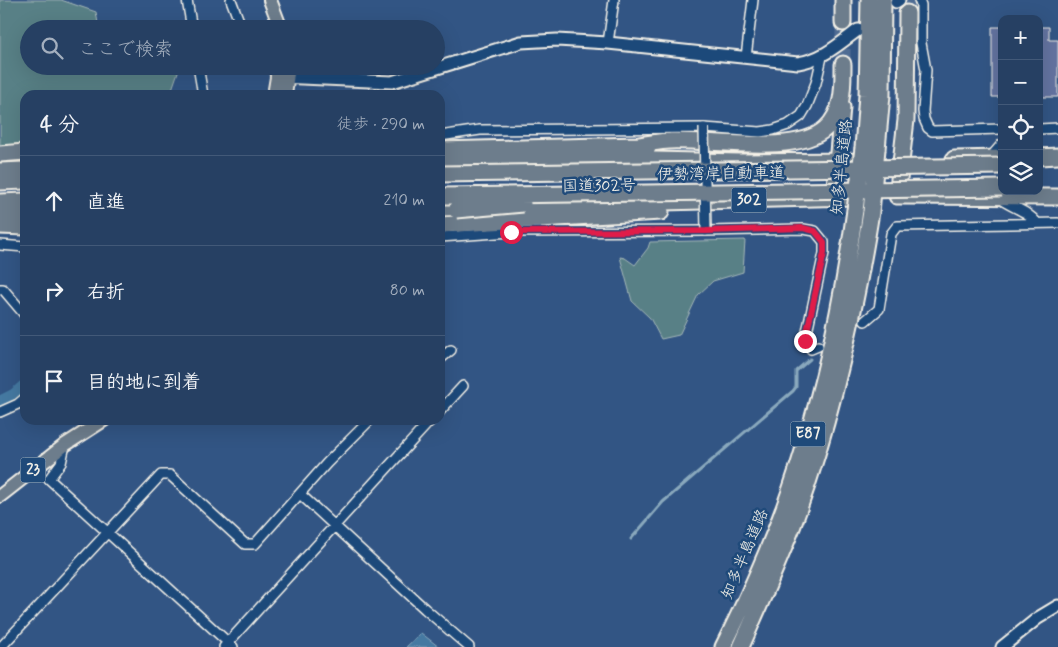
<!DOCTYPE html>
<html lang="ja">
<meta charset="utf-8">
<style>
:root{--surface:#264063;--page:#324b6c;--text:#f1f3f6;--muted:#a4afbe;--line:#425978}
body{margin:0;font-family:Mynerve,"Klee One",sans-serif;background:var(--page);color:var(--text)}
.controls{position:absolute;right:15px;top:15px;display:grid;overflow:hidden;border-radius:10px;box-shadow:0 5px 20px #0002}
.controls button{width:45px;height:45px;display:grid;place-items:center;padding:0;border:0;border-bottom:1px solid var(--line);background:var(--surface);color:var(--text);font:25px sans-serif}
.stop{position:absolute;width:15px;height:15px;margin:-11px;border:4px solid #e11d48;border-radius:50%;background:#fff}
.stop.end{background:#e11d48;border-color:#fff;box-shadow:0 1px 5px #0008}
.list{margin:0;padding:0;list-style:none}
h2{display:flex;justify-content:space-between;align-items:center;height:65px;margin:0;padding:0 20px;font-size:21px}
h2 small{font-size:16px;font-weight:400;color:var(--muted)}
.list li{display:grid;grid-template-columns:32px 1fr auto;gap:15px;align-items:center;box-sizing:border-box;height:90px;padding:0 20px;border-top:1px solid var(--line)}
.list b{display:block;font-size:19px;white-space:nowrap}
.list em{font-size:16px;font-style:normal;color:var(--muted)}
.icon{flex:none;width:28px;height:28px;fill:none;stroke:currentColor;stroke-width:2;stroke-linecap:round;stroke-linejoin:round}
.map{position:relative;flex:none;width:1058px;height:647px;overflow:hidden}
.search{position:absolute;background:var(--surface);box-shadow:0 5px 20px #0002;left:20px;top:20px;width:425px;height:55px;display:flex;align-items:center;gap:12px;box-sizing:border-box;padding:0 18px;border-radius:28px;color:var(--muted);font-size:19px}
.panel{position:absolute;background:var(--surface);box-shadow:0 5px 20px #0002;left:20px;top:90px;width:425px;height:335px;border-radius:15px}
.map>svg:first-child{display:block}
.green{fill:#588086;stroke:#a6b8b7}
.water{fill:#4479a1;stroke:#8aa9bd}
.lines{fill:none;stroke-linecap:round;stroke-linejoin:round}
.stream{stroke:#8aa9bd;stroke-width:3}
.river{stroke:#4479a1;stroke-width:18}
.building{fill:#6373a0;stroke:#f4f1e8}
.highway-tunnel{stroke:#4f6c93;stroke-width:15;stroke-dasharray:15 8;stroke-linecap:butt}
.street-casing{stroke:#f4f1e8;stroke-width:12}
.secondary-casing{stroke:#f4f1e8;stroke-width:15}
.primary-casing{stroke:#f4f1e8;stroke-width:16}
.highway-casing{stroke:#f4f1e8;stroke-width:19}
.street{stroke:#1f4a7a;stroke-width:9}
.secondary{stroke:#1f4a7a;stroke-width:11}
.primary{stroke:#6d7d8c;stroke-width:12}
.highway{stroke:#6d7d8c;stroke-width:15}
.street-bridge-casing{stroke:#f4f1e8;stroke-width:12;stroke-linecap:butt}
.highway-bridge-casing{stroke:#f4f1e8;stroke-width:19;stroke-linecap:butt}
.street-bridge{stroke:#1f4a7a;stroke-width:9}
.highway-bridge{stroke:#6d7d8c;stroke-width:15}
.route{stroke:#e11d48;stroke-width:6}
.labels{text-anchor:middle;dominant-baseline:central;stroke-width:5;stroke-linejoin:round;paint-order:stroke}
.shield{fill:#1f4a7a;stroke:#b4bfc7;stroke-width:1}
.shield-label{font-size:15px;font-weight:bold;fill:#f4f1e8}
.street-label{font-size:16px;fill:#f4f1e8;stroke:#1f4a7a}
</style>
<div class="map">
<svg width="1058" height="647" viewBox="0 0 1058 647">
<rect width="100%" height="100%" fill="#325584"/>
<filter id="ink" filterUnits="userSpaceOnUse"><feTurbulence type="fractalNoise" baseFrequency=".02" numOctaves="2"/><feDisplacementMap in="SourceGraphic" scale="10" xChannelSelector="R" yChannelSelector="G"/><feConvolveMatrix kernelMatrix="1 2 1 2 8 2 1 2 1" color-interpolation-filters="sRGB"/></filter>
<g filter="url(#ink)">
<!-- green -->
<path class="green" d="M0 0H61L96 12 99 29H29V66H124L132 68 136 66H180L170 95H25V144L0 145Z
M745 240 743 272 713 281 698 295 679 335 661 339 650 318 632 301 620 257 625 258 635 265 648 248 650 242Z"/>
<!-- water -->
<path class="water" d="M421 633 439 647H406Z"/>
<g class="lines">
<!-- stream -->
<path class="stream" d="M631 539 663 502 793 391 796 387V371L810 359"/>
<!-- river -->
<path class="river" d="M0 405 16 397 25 389"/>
</g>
<!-- building -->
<path class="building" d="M992 27H1002V97H992Z
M1039 27H1049V40H1058V97H1039Z"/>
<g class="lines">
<!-- highway-tunnel -->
<path class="highway-tunnel" d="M907 13 908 0
M843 64V23"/>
<defs>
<path id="street" d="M187 0 192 29
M231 0 242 29
M919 0 921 5V43L926 70 923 111 924 119 928 128 932 131 1002 129
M608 43 614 0
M746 57 753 0
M198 66 203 95
M1039 129 1058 128
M440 136 480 130 704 128 760 132 773 130 788 125 801 116 807 106 816 83 822 57
M990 158 1002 144
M999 198C1012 208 1027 210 1037 223
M440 237 511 232 706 231 803 229 815 231 824 242V253L805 341 811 349 818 346
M0 245 25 247
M0 289H3L25 315
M865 321 879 309 891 234 897 226 1058 223
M440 359 451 350
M440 411 463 386
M0 412 18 404 25 398
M65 445 61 463 49 479 233 647
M300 494 425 609 469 647
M1 647 161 475H170L245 544H255L327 463 370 420
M224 647 431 420"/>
<path id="secondary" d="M896 2 899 0
M279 77 392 82 521 42 557 40 608 43 798 63C823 59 838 45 858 30
M1002 647 1038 618 1058 606"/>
<path id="primary" d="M270 0 281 29
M274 95 277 77 276 66
M285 95 289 66
M0 496 65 445 104 420"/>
<path id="highway" d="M843 23V0
M639 145C649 144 660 141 670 141 709 139 797 156 826 128 844 111 843 86 843 64
M863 148 867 95 869 0
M877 149 882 95 883 0
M440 150 639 145 648 148
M0 154 25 152
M1039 157 1058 156
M954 159 1002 158
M440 164 569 158 740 162 863 161
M0 171 25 170
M0 182 25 181
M897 196 906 120 907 13
M900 196 1058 197
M834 198 842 107
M0 202 25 201
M510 206 854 197
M440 208 469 207
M0 213H25
M440 225 661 212
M0 226 25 227
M723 647C748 597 771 546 789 494 821 402 842 307 855 210
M741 647C759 606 777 566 793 525 831 424 854 318 871 212"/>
</defs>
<!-- street casing -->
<use href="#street" class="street-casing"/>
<!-- secondary casing -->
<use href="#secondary" class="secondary-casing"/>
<!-- primary casing -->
<use href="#primary" class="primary-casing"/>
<!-- highway casing -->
<use href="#highway" class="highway-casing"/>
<!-- street -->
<use href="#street" class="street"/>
<!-- secondary -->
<use href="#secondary" class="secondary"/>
<!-- primary -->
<use href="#primary" class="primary"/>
<!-- highway -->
<use href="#highway" class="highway"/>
<defs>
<path id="street-bridge" d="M704 128 706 231"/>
<path id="highway-bridge" d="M440 174 1002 166
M440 196 1002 188
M456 210 523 204
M855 210 863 148
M871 212 877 149"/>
</defs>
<!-- street-bridge casing -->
<use href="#street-bridge" class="street-bridge-casing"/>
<!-- highway-bridge casing -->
<use href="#highway-bridge" class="highway-bridge-casing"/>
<!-- street-bridge -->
<use href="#street-bridge" class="street-bridge"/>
<!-- highway-bridge -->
<use href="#highway-bridge" class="highway-bridge"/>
</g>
</g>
<g class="lines" filter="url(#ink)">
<!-- route -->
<path class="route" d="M511 232 706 231 803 228 815 231 824 242V253L805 341"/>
</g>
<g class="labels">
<!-- shield labels -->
<g class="shield">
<rect x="731.5" y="187.5" width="35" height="25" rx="4"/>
<rect x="790.5" y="421.5" width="35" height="25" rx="4"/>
<rect x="20.5" y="457.5" width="25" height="25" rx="4"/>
</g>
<g class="shield-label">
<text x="749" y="200">302</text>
<text x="808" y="434">E87</text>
<text x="33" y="470">23</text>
</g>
<!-- street labels -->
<g class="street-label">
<text transform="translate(842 167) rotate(-84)">知多半島道路</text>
<text transform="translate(721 174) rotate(-1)">伊勢湾岸自動車道</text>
<text transform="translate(599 186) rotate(-1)">国道302号</text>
<text transform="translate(745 554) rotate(-67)">知多半島道路</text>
</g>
</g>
</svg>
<div class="controls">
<button>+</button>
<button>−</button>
<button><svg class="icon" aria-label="locate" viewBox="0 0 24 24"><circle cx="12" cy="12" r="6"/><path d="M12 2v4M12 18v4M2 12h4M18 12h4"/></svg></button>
<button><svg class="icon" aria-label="layers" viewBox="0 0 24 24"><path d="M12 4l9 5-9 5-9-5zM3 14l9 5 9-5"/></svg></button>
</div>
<div class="stop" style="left:511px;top:232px"></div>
<div class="stop end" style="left:805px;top:341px"></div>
<div class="search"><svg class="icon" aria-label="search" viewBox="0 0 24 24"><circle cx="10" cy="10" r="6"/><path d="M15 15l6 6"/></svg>ここで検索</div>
<section class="panel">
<h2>4 分<small>徒歩 · 290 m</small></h2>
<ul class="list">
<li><svg class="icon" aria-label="ahead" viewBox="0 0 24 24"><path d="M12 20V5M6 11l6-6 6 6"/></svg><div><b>直進</b></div><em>210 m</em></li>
<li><svg class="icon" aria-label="right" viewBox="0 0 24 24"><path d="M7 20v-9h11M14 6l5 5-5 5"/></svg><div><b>右折</b></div><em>80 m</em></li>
<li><svg class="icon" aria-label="arrive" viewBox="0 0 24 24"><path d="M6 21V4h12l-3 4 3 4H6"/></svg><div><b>目的地に到着</b></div></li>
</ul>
</section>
</div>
